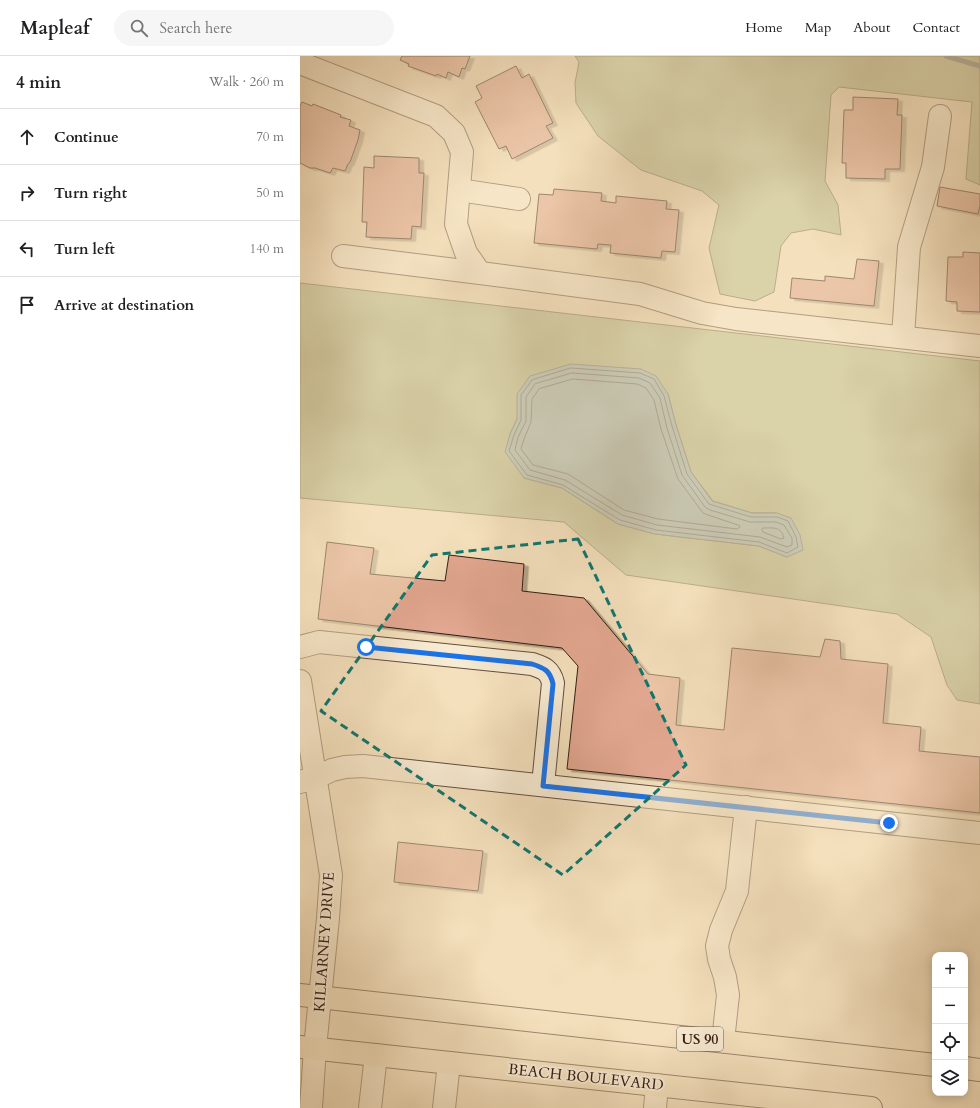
<!DOCTYPE html>
<meta charset="utf-8">
<style>
:root{--surface:#fff;--page:#f6f6f6;--text:#202124;--muted:#757577;--line:#e0e0e0}
body{margin:0;font-family:Cardo,serif;background:var(--page);color:var(--text)}
.controls{position:absolute;right:12px;bottom:12px;display:grid;overflow:hidden;border-radius:8px;box-shadow:0 2px 10px #0003}
.controls button{width:36px;height:36px;display:grid;place-items:center;padding:0;border:0;border-bottom:1px solid var(--line);background:var(--surface);color:var(--text);font:20px sans-serif}
.stop{position:absolute;width:12px;height:12px;margin:-9px;border:3px solid #1a73e8;border-radius:50%;background:#fff}
.stop.end{background:#1a73e8;border-color:#fff;box-shadow:0 1px 4px #0008}
.list{margin:0;padding:0;list-style:none}
h2{display:flex;justify-content:space-between;align-items:center;height:52px;margin:0;padding:0 16px;font-size:17px}
h2 small{font-size:13px;font-weight:400;color:var(--muted)}
.list li{display:grid;grid-template-columns:26px 1fr auto;gap:12px;align-items:center;box-sizing:border-box;height:56px;padding:0 16px;border-top:1px solid var(--line)}
.list b{display:block;font-size:15px;white-space:nowrap}
.list em{font-size:13px;font-style:normal;color:var(--muted)}
.icon{flex:none;width:22px;height:22px;fill:none;stroke:currentColor;stroke-width:2;stroke-linecap:round;stroke-linejoin:round}
.map{position:relative;flex:none;width:680px;height:1052px;overflow:hidden}
header{display:flex;align-items:center;gap:24px;box-sizing:border-box;height:56px;padding:0 20px;background:var(--surface);border-bottom:1px solid var(--line)}
header strong{font-size:19px}
nav{display:flex;gap:22px;margin-inline-start:auto;font-size:14px}
.search{width:280px;height:36px;background:var(--page);display:flex;align-items:center;gap:10px;box-sizing:border-box;padding:0 14px;border-radius:22px;color:var(--muted);font-size:15px}
main{display:flex}
aside{flex:1;background:var(--surface)}
.map>svg:first-child{display:block}
.green{fill:#bac292;stroke:#767053;fill-rule:evenodd}
.water{fill:#9fbbba;stroke:#737c78}
.lines{fill:none;stroke-linecap:round;stroke-linejoin:round}
.shore{stroke:#686c67;stroke-width:1}
.stream{stroke:#737c78;stroke-width:5}
.building{fill:#e2a790;stroke:#321d14;filter:url(#shadow)}
.minor-casing{stroke:#624e3e;stroke-width:24}
.highway-casing{stroke:#321d14;stroke-width:24}
.minor{stroke:#f8ebd3;stroke-width:22}
.highway{stroke:#f4e0bc;stroke-width:22}
.route{stroke:#1a73e8;stroke-width:5}
.marked{fill:none;stroke:#0f766e;stroke-width:3;stroke-dasharray:8 5;stroke-linejoin:round}
.labels{text-anchor:middle;dominant-baseline:central;stroke-width:4;stroke-linejoin:round;paint-order:stroke}
.shield{fill:#f8ebd3;stroke:#6d5b4d;stroke-width:1}
.shield-label{font-size:14px;font-weight:bold;fill:#321d14}
.street-label{font-size:15px;fill:#321d14;stroke:#f8ebd3}
</style>
<header>
<strong>Mapleaf</strong>
<div class="search"><svg class="icon" aria-label="search" viewBox="0 0 24 24"><circle cx="10" cy="10" r="6"/><path d="M15 15l6 6"/></svg>Search here</div>
<nav><a>Home</a><a>Map</a><a>About</a><a>Contact</a></nav>
</header>
<main>
<aside>
<h2>4 min<small>Walk · 260 m</small></h2>
<ul class="list">
<li><svg class="icon" aria-label="ahead" viewBox="0 0 24 24"><path d="M12 20V5M6 11l6-6 6 6"/></svg><div><b>Continue</b></div><em>70 m</em></li>
<li><svg class="icon" aria-label="right" viewBox="0 0 24 24"><path d="M7 20v-9h11M14 6l5 5-5 5"/></svg><div><b>Turn right</b></div><em>50 m</em></li>
<li><svg class="icon" aria-label="left" viewBox="0 0 24 24"><path d="M17 20v-9H6M10 6l-5 5 5 5"/></svg><div><b>Turn left</b></div><em>140 m</em></li>
<li><svg class="icon" aria-label="arrive" viewBox="0 0 24 24"><path d="M6 21V4h12l-3 4 3 4H6"/></svg><div><b>Arrive at destination</b></div></li>
</ul>
</aside>
<div class="map">
<svg width="680" height="1052" viewBox="0 0 680 1052">
<defs>
<filter id="shadow"><feDropShadow dx="4.5" dy="2.5" stdDeviation="0" flood-color="#0004"/></filter>
</defs>
<rect width="100%" height="100%" fill="#f4e0bc"/>
<filter id="stains"><feTurbulence type="fractalNoise" baseFrequency=".005" numOctaves="4"/><feColorMatrix values="0 0 0 0 .2 0 0 0 0 .09 0 0 0 0 .02 0 0 0 .5 -.17"/></filter>
<radialGradient id="worn" r=".72"><stop offset=".6" stop-color="#630" stop-opacity="0"/><stop offset="1" stop-color="#630" stop-opacity=".3"/></radialGradient>
<!-- green -->
<path class="green" d="M275 0H680V129L666 123 672 46 539 31 531 39 525 125 538 149 541 179 513 173 491 177 481 190 474 236 455 245 420 238 409 192 419 149 402 135 341 114 298 80 276 47 275 27 279 6Z
M0 227 680 305V648L657 644 647 629 631 581 597 558 326 519 264 466 0 442ZM368 338 376 369 391 416 413 445 452 457H477L487 501 459 490 355 478 318 468 262 432 224 422 210 378 217 363Z"/>
<!-- water -->
<path class="water" d="M271 308 341 313 356 320 368 338 376 369 391 416 412 445 452 457H477L491 462 500 479 503 494 487 501 459 490 355 478 318 468 262 432 224 422 205 396 210 378 217 363V338L230 320Z"/>
<g class="lines">
<!-- shore -->
<path class="shore" d="M271 312 340 317 354 323 364 340 372 370 387 418 409 448 451 461H477L488 465 496 481 498 491 487 497 459 486 356 474 320 464 263 429 227 419 209 395 214 379 221 364V339L232 324Z
M272 317 339 322 350 327 360 342 367 372 382 419 405 451 410 454 450 466H476L484 469 492 482V489L487 491 460 481 357 469 322 459 265 424 230 414 215 394 218 381 226 365V341L235 328Z
M273 323 337 328 346 332 354 344 361 373 378 423 403 457 408 459 438 469 440 470 439 472 437 473 358 463 324 454 268 418 233 409 221 393 224 383 231 366 232 343 239 333Z
M463 472C473 472 481 470 484 482L481 483 463 476 462 474Z"/>
<!-- stream -->
<path class="stream" d="M646 0 680 10"/>
</g>
<!-- building -->
<path class="building" d="M102 0H170L165 13 162 12 159 21 148 16 146 22 137 18 136 20 108 10 109 8 100 4Z
M216 10 222 22 229 18 253 67 246 70 253 82 212 103 206 90 199 93 175 46 182 42 176 30Z
M553 41 598 43 597 59H602L600 113H585V123L546 122V107H542L544 54H553Z
M2 46 12 50 13 48 41 59 40 61 51 64 49 70 60 74 58 84 50 106 48 108 45 115 33 112 30 117 15 112H10L0 107V50Z
M74 100 119 102V117H124L121 171 112 170 111 183 66 181 67 166H62L64 111 74 112Z
M640 131 680 138V150L678 158 637 150Z
M254 133 302 137 301 145 316 147V140L367 145 366 153 379 154 375 196 362 195 361 202 310 197 311 189 298 188 297 193 234 187 239 138 253 139Z
M663 196 680 197V256L657 255V246L646 245 648 201H663Z
M557 203 579 205 574 250 490 242 492 222 525 225V220L554 223Z
M27 486 74 492 70 518 145 525 149 499 224 508 222 535 284 542 348 618 380 622 376 669 424 674 432 592 520 601 525 583 540 585 541 603 588 608 583 667 621 671 619 695 680 701V757L267 713 278 610 262 592 18 563Z
M98 786 183 795 178 835 94 826Z"/>
<g class="lines">
<defs>
<path id="minor" d="M0 7 136 60 154 77 162 96 156 168 166 197 180 217
M159 134 219 143
M43 200 180 217 340 238 402 257 436 263 680 290
M603 281 609 191 633 111 640 60
M0 591 19 586 232 608C244 612 250 614 253 627L243 729
M0 625 31 819 28 862 15 992 11 1052
M0 726 15 722 32 714 45 711 63 710 680 777
M423 985 428 939 425 921 419 903 417 890 421 874 437 835 446 751
M70 1052 76 999
M144 1052 149 1007
M355 1052 357 1029"/>
<path id="highway" d="M0 939 635 1009
M0 991 571 1052
M665 1012 680 1014"/>
</defs>
<!-- minor casing -->
<use href="#minor" class="minor-casing"/>
<!-- highway casing -->
<use href="#highway" class="highway-casing"/>
<!-- minor -->
<use href="#minor" class="minor"/>
<!-- highway -->
<use href="#highway" class="highway"/>
</g>
<g class="lines">
<!-- route -->
<path class="route" d="M66 591 232 608C244 612 250 614 253 628L243 730 589 767"/>
</g>
<!-- marked area -->
<path d="M0 0H680V1052H0ZM278 483 386 709 263 819 21 655 132 499Z" fill="#f4e0bc" fill-opacity=".55" fill-rule="evenodd"/>
<path class="marked" d="M278 483 386 709 263 819 21 655 132 499Z"/>
<g class="labels">
<!-- shield labels -->
<rect class="shield" x="377" y="971" width="46" height="24" rx="3"/>
<g class="shield-label">
<text x="400" y="983">US 90</text>
</g>
<!-- street labels -->
<g class="street-label">
<text transform="translate(24 886) rotate(-86)">KILLARNEY DRIVE</text>
<text transform="translate(286 1021) rotate(6)">BEACH BOULEVARD</text>
</g>
</g>
<rect width="100%" height="100%" filter="url(#stains)"/>
<rect width="100%" height="100%" fill="url(#worn)"/>
</svg>
<div class="controls">
<button>+</button>
<button>−</button>
<button><svg class="icon" aria-label="locate" viewBox="0 0 24 24"><circle cx="12" cy="12" r="6"/><path d="M12 2v4M12 18v4M2 12h4M18 12h4"/></svg></button>
<button><svg class="icon" aria-label="layers" viewBox="0 0 24 24"><path d="M12 4l9 5-9 5-9-5zM3 14l9 5 9-5"/></svg></button>
</div>
<div class="stop" style="left:66px;top:591px"></div>
<div class="stop end" style="left:589px;top:767px"></div>
</div>
</main>
